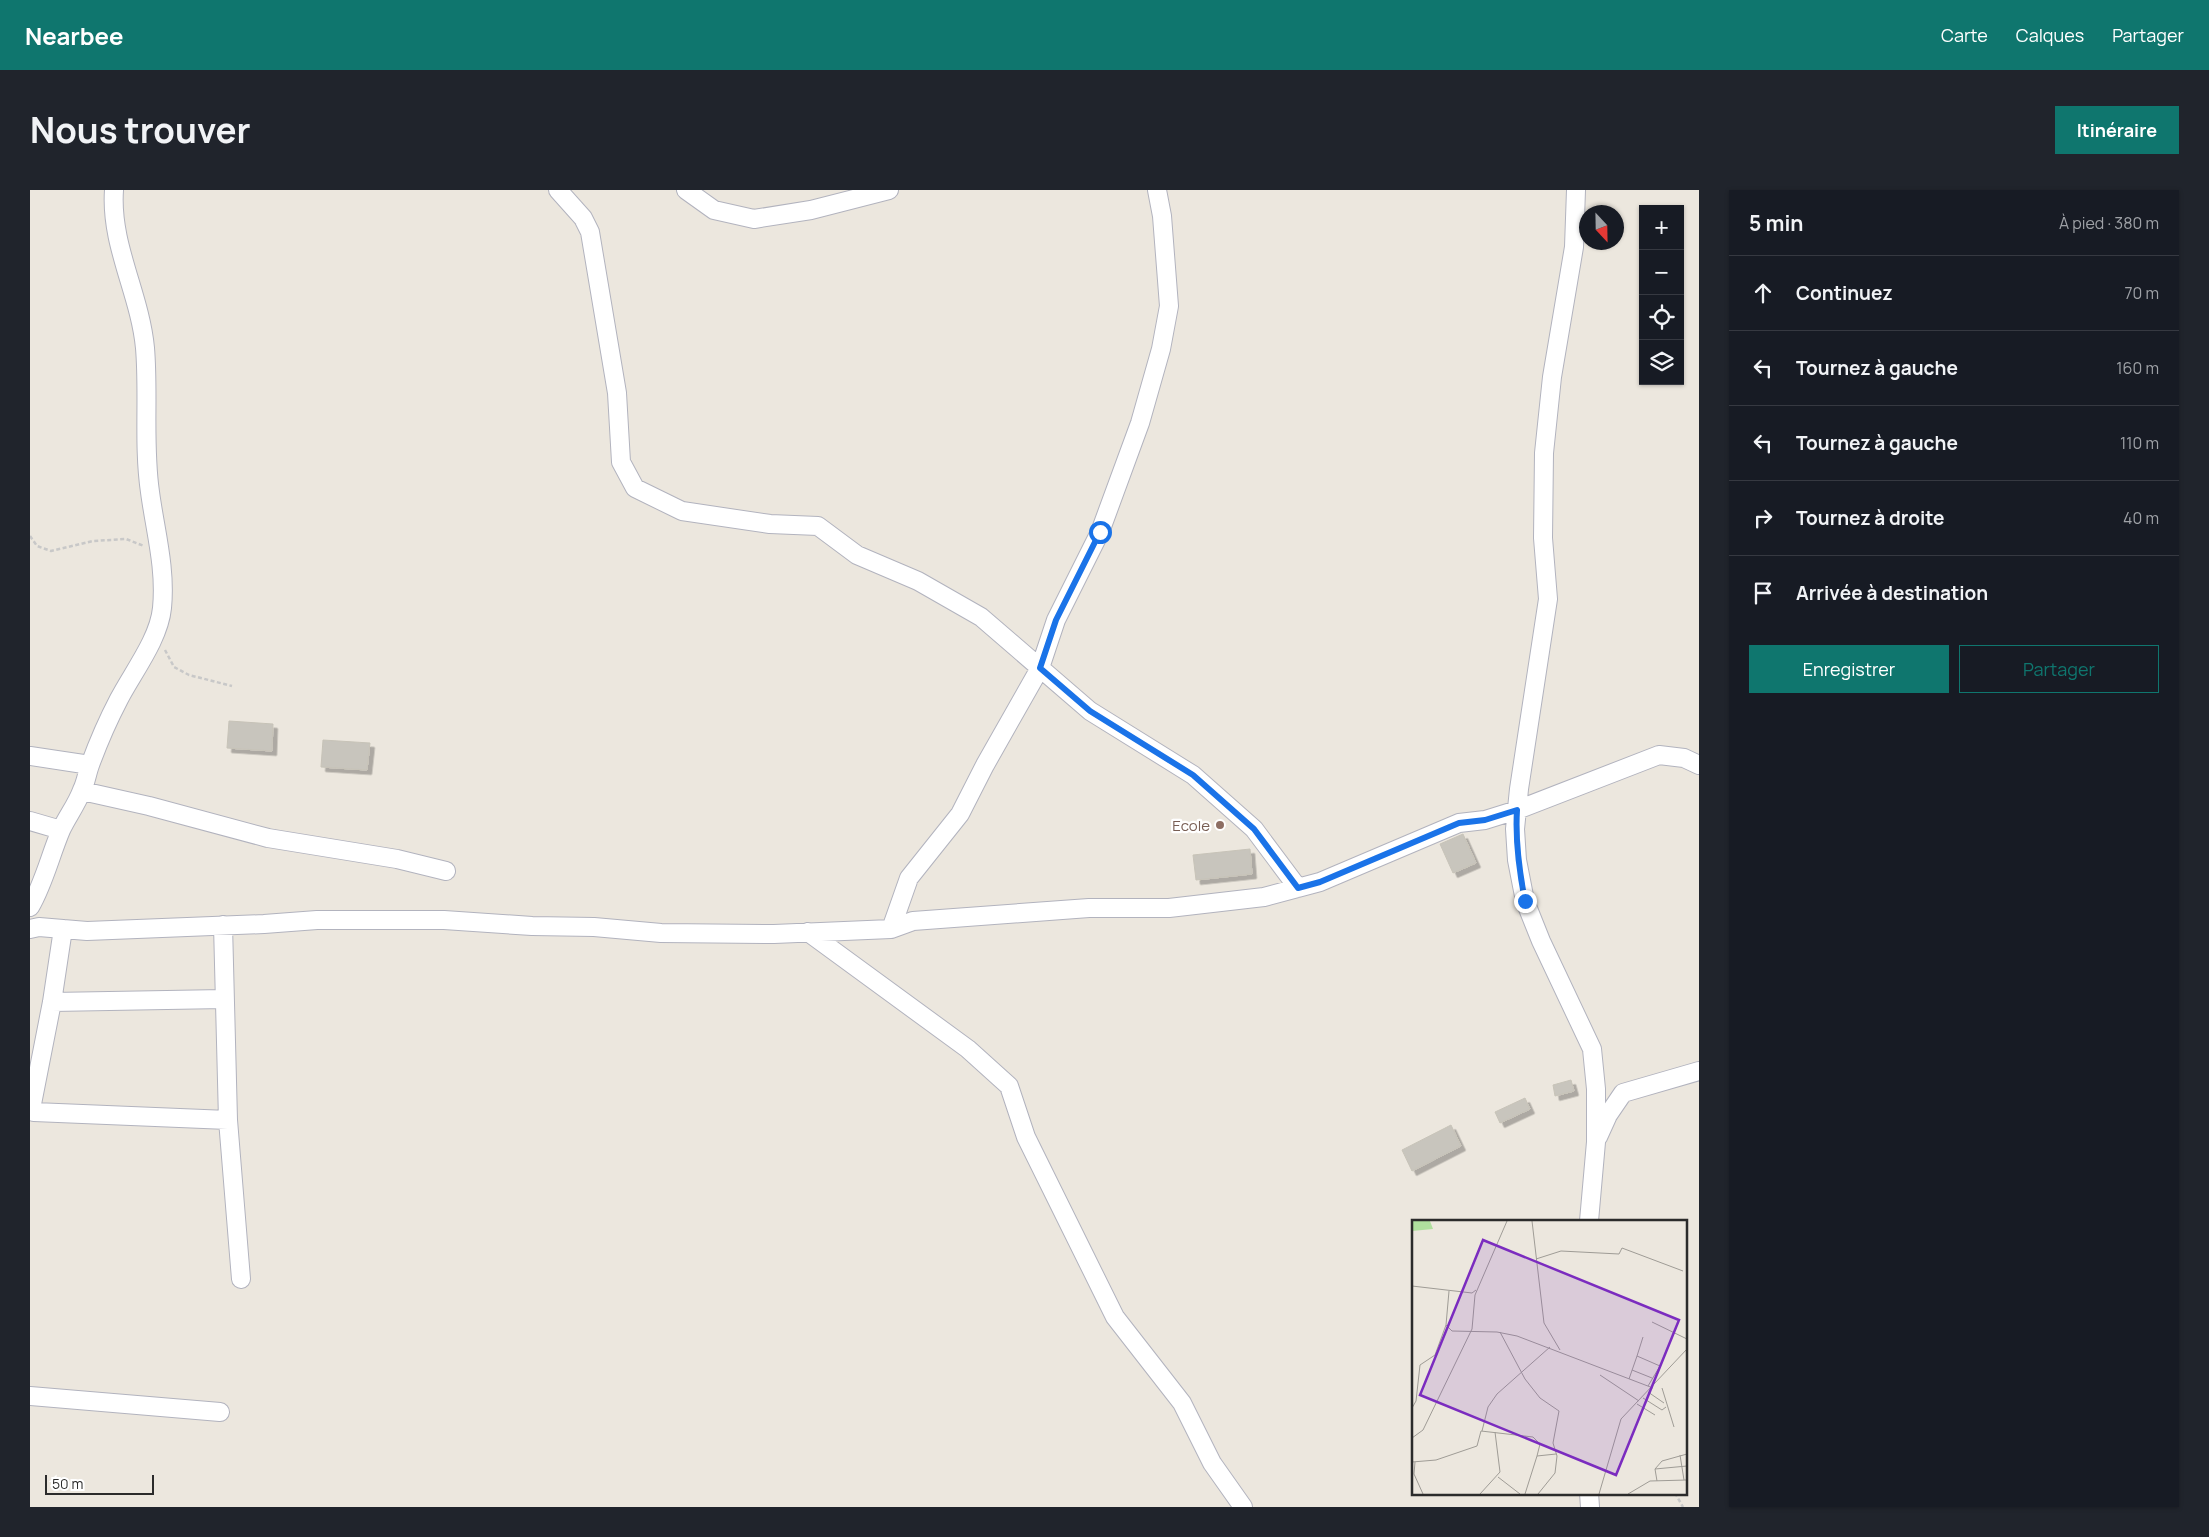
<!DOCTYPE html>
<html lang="fr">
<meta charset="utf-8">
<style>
:root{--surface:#171b24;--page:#20242c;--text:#f1f3f6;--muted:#9ea1a6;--line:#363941;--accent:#0f766e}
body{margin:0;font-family:Manrope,sans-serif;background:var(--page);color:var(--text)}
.controls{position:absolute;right:15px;top:15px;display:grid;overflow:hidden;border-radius:0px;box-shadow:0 1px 4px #0004}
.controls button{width:45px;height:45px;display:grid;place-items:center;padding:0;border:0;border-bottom:1px solid var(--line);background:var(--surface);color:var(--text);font:25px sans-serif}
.compass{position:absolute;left:1549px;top:15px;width:45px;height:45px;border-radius:50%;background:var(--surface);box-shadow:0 1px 4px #0004;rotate:158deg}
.scale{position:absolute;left:15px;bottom:12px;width:109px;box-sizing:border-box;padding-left:5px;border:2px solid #2b2b2b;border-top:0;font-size:14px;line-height:18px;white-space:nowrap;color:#2b2b2b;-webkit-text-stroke:4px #fff;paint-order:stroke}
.stop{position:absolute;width:15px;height:15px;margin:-11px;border:4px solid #1a73e8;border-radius:50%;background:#fff}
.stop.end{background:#1a73e8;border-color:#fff;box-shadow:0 1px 5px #0008}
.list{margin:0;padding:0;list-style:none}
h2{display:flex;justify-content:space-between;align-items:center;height:65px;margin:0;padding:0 20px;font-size:21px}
h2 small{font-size:16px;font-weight:400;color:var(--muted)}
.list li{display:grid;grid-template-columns:32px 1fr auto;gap:15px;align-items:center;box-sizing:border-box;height:75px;padding:0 20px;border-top:1px solid var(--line)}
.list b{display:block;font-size:19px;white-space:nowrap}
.list em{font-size:16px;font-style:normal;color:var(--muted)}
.actions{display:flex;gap:10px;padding:15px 20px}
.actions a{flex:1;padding:11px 0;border:1px solid var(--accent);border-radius:0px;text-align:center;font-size:18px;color:var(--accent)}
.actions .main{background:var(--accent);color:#fff}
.icon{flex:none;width:28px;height:28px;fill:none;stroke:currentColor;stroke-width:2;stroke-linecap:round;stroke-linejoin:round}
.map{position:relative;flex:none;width:1669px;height:1317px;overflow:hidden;border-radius:0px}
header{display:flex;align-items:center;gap:30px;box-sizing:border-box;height:70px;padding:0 25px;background:var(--accent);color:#fff}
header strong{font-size:24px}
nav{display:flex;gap:28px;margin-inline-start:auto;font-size:18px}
.intro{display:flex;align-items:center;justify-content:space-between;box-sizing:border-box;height:120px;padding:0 30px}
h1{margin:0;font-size:35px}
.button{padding:12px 22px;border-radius:0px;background:var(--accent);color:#fff;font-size:18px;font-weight:700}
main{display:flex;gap:30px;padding:0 30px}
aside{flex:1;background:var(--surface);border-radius:0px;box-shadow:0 1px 4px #0004}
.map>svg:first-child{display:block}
.building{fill:#c8c5bd;stroke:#c7c3b8;filter:url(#shadow)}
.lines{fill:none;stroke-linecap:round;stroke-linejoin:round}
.street-casing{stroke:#b2b3be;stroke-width:20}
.path{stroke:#c8c8c8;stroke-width:2.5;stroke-dasharray:4 2.5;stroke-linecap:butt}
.street{stroke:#fff;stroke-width:18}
.route{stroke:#1a73e8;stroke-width:6}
.education-dot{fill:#8d6e63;stroke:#fff;stroke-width:2}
.labels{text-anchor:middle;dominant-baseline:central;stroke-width:4.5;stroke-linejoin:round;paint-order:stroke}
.education-label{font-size:15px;fill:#785e54;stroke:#fff;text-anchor:end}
.inset-road{fill:none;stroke:#9f9c96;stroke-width:1}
.view{fill:#7b2cbf;fill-opacity:0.15;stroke:#7b2cbf;stroke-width:2.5}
.inset-edge{fill:none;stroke:#2b2b2b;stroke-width:2.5}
</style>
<header>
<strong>Nearbee</strong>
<nav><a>Carte</a><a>Calques</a><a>Partager</a></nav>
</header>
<div class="intro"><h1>Nous trouver</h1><a class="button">Itinéraire</a></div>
<main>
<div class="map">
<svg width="1669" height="1317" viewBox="0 0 1669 1317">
<defs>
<filter id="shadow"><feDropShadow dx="4.5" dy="4.5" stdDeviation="0" flood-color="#0004"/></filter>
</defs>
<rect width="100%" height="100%" fill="#ece7de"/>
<!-- building -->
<path class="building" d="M199 531 243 534 242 561 197 558Z
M293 550 340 553 337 580 291 577Z
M1433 644 1446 673 1423 683 1410 654Z
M1220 659 1222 684 1166 690 1163 665Z
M1541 890 1544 901 1525 906 1523 895Z
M1495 908 1500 919 1470 933 1465 922Z
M1421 935 1431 956 1382 981 1372 960Z"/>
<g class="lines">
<defs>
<path id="street" d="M528 0 553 28 560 42 587 203 591 272 605 298 652 321 740 334 788 336 827 365 888 391 951 427 1060 521 1163 585 1224 639 1268 698
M656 0 684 20 724 29 781 20 859 0
M1546 0 1544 57 1522 187 1514 263 1513 348 1518 409 1489 599 1485 639 1487 670 1495 711 1511 751 1562 859 1566 899V952L1559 1031
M0 566 60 575
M52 601 119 616 238 648 367 669 416 681
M0 631 31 640
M0 717C14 693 20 666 31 640 37 627 47 614 52 600 56 592 57 583 60 575 68 553 78 530 89 509 103 482 129 449 132 418 136 378 125 340 120 302 113 254 119 206 115 158 110 104 80 55 84 0
M0 739 9 737 57 741 234 734 287 730H414L502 736 564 737 631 743 744 744 861 739 883 731 1059 718H1139L1234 707 1290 692 1429 633 1455 630 1487 620 1629 565 1654 568 1669 575
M33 739 22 812 2 914 4 922 198 930 193 735
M861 739 879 688 930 624 955 575 1010 478 1026 430 1070 342 1110 233 1131 159 1139 116 1132 26 1127 0
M778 742 938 859 979 896 996 947 1085 1127 1152 1213 1182 1273 1213 1317
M22 812 194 809
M198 930 211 1089
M1568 947 1578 925 1593 903 1669 881
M0 1206 190 1222
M1559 1303 1560 1317"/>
</defs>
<!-- street casing -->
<use href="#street" class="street-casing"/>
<!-- path -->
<path class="path" d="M0 346 7 356 21 361 63 351 96 349 114 356
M135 460 144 477 159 485 202 496
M1645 1303 1653 1317"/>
<!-- street -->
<use href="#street" class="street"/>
</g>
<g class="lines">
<!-- route -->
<path class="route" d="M1070 342 1026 430 1010 478 1060 521 1163 585 1224 639 1268 698 1290 692 1429 633 1455 630 1487 620C1485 651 1489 680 1495 711"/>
</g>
<!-- markers -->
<circle class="education-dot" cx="1190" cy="635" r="5"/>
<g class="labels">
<!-- education labels -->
<g class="education-label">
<text x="1180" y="635">Ecole</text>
</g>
</g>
<!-- overview -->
<g transform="translate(1382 1030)">
<rect width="275" height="275" fill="#ece7de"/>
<path d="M0 1H18L21 9 0 11Z" fill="#afdf9e"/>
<path class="inset-road" d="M120 1 132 103 148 130M124 39 149 31 207 34 210 28 271 51M0 66 60 73 64 70M240 102 275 119M34 105 40 111 85 112 105 116 241 168M88 112 113 159 128 178 147 191 141 223 145 236 143 253 126 274M225 136 231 117M220 150 240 158M188 155 227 181M217 159 225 136 248 146 236 166M250 168 262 207M236 172 252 183M231 178 250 190 254 187M225 184 243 195M0 188 4 181 8 145 23 135 34 105 37 71M70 211 76 187 85 174 138 127M0 218 11 210 60 109 63 75 95 1M268 235 272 260M0 242 24 240 65 226 69 211 121 217 128 224 125 236 144 234M3 242 2 254 11 274M243 249 250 241 275 234M86 257 108 274M245 261 243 249 275 246M68 274 88 252 83 212M113 274 125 236M187 274 209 199 275 129M216 274 238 261 275 260"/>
<path class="view" d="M71 20 267 100 204 255 8 175Z"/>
<rect width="275" height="275" class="inset-edge"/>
</g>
</svg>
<div class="controls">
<button>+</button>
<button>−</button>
<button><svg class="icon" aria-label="locate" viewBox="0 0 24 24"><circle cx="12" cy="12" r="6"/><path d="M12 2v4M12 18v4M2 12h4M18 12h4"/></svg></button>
<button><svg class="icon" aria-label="layers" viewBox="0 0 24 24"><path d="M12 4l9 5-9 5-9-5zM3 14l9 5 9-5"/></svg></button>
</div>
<svg class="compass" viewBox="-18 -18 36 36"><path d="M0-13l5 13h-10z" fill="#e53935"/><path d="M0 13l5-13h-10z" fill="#9ea1a6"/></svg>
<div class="scale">50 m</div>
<div class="stop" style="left:1070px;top:342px"></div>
<div class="stop end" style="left:1495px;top:711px"></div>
</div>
<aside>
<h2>5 min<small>À pied · 380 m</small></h2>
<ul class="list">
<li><svg class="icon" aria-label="ahead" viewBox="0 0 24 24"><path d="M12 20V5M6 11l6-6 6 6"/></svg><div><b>Continuez</b></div><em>70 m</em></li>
<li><svg class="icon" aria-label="left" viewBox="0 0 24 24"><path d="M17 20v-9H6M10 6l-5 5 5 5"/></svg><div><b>Tournez à gauche</b></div><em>160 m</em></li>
<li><svg class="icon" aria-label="left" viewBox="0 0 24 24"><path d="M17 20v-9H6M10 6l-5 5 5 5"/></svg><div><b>Tournez à gauche</b></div><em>110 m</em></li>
<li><svg class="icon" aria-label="right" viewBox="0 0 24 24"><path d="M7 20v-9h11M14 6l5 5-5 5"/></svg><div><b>Tournez à droite</b></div><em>40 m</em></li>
<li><svg class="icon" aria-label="arrive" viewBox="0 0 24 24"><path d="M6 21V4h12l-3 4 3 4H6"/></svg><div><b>Arrivée à destination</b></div></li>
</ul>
<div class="actions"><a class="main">Enregistrer</a><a>Partager</a></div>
</aside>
</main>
